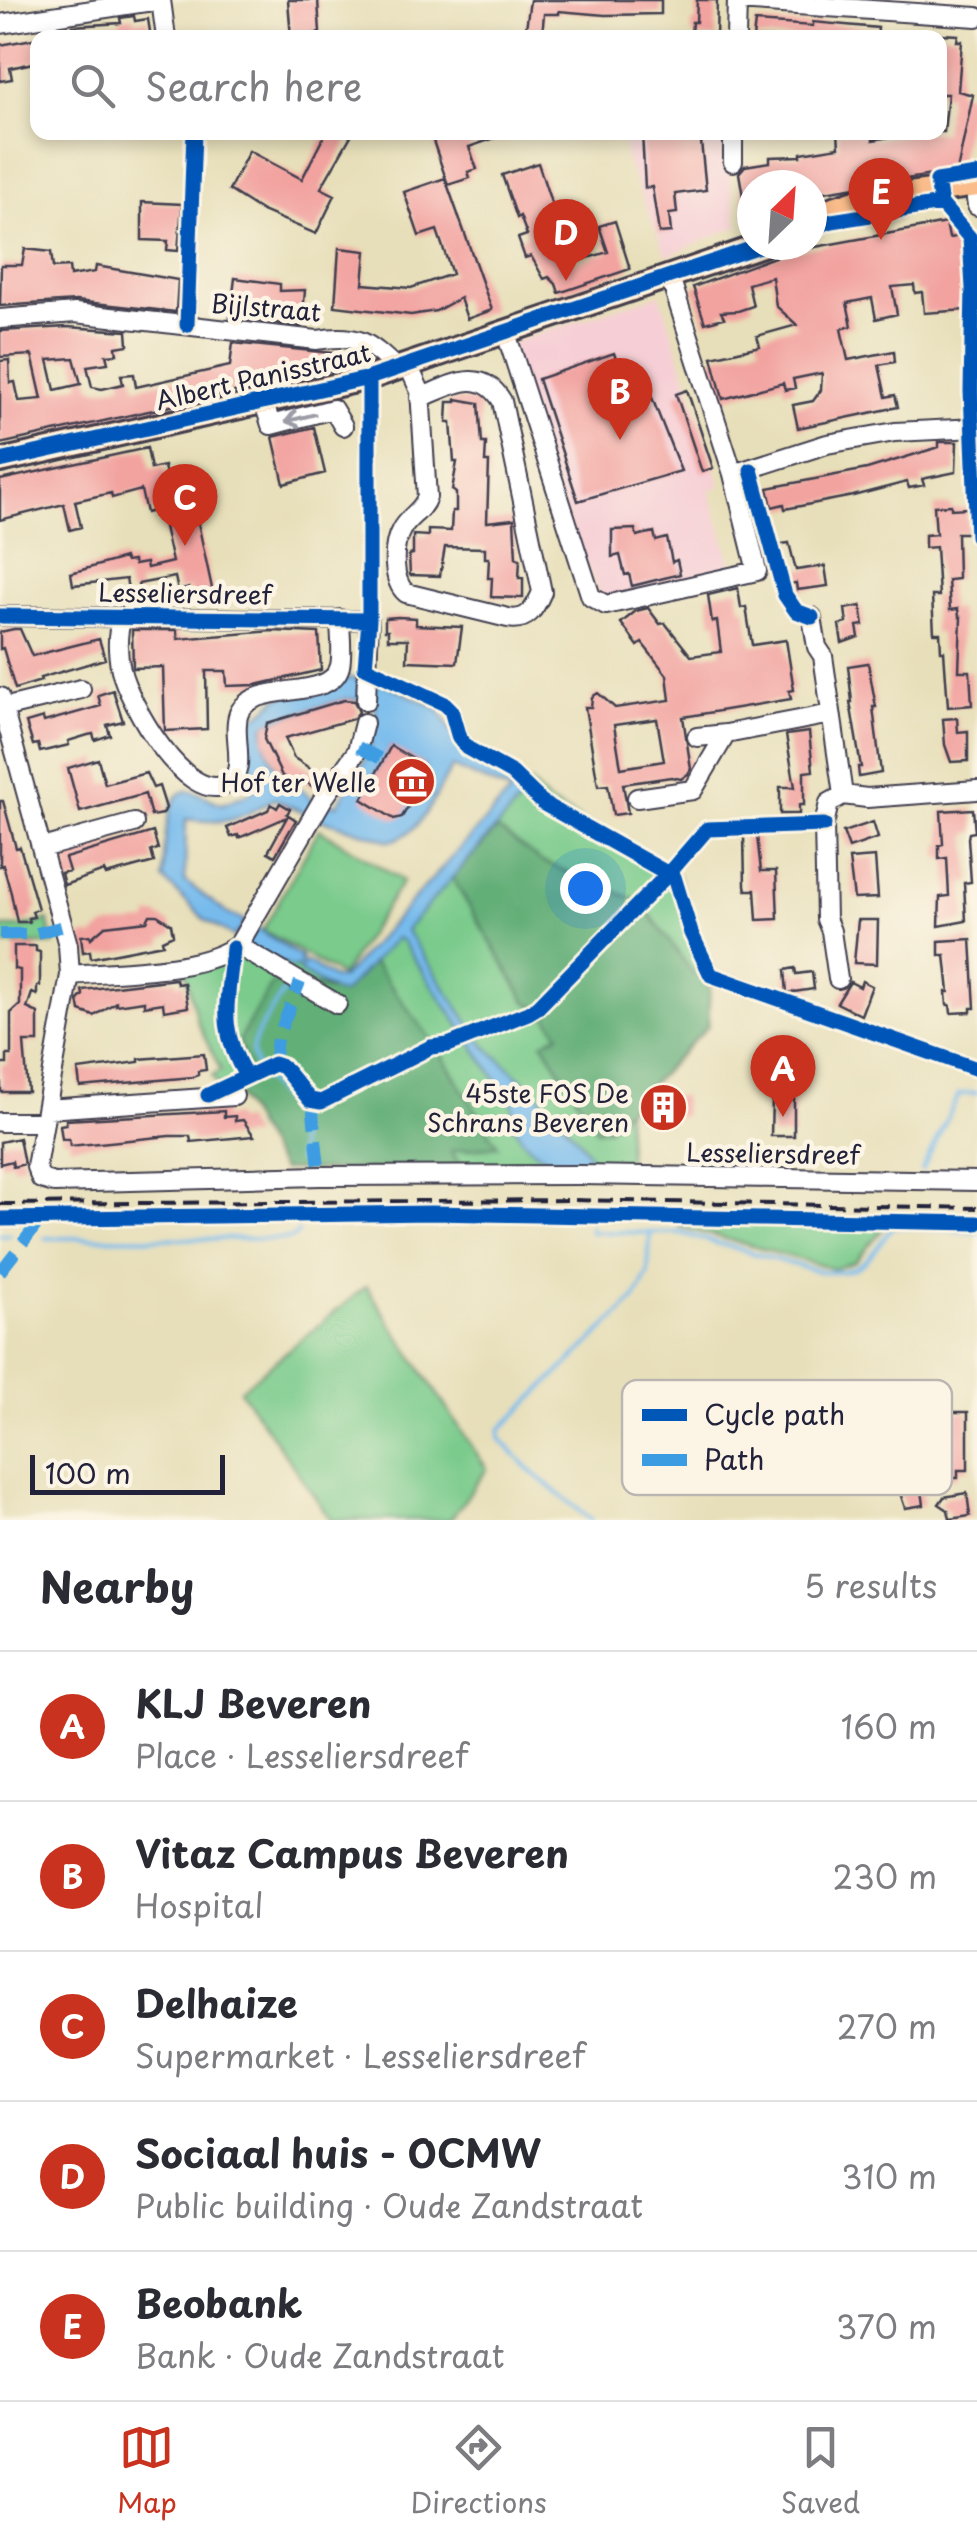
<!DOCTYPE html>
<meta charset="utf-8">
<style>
:root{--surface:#fff;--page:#f2f2f3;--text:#2b2b33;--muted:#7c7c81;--line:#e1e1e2;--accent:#c8321e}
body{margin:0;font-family:"Playpen Sans",sans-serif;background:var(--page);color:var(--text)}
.compass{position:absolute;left:737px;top:170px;width:90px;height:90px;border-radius:50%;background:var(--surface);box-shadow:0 5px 15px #0003;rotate:25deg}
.scale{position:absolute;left:30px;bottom:25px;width:195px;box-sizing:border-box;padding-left:10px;border:5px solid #22223b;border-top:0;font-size:28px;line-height:35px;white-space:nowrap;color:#22223b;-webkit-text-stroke:8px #fcf5e5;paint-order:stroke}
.you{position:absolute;left:585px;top:888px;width:35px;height:35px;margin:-25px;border:8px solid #fff;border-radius:50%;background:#1a73e8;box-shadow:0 0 0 15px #1a73e833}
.badge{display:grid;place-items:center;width:65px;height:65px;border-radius:50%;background:var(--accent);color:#fff;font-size:32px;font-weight:700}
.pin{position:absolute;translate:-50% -82px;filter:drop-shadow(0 2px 5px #0008)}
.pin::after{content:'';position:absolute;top:52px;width:35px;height:30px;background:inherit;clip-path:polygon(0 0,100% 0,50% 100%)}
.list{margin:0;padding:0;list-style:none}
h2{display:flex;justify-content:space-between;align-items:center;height:130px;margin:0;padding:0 40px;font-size:42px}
h2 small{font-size:32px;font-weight:400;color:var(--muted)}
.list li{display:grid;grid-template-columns:65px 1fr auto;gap:30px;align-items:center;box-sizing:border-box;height:150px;padding:0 40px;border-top:2px solid var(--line)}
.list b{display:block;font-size:38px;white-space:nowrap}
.list p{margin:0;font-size:32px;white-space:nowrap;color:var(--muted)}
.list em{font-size:32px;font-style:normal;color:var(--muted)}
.icon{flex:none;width:55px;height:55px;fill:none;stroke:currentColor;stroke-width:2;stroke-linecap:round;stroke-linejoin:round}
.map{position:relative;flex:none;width:977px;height:1520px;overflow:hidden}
.search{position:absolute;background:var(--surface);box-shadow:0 5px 15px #0003;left:30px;right:30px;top:30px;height:110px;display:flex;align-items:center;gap:25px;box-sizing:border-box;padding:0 35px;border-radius:20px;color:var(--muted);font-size:38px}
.sheet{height:880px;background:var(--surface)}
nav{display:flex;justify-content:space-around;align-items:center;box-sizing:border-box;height:140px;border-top:2px solid var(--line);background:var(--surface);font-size:28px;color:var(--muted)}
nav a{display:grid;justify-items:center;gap:5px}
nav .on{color:var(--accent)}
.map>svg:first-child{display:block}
.built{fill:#f6cfd6}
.green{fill:#7acb8c;stroke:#4e7664;stroke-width:2.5}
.forest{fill:#63af78;stroke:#42685a;stroke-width:2.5}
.water{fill:#77bbed;stroke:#4c6e94;stroke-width:2.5;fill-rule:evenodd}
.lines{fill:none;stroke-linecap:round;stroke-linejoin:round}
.stream{stroke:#77bbed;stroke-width:4}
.building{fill:#f2a3a0;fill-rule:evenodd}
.minor-casing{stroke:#403e4e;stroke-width:22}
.major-casing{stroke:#403e4e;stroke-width:28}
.minor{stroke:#fff;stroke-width:18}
.major{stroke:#f9bc8a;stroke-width:22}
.rail{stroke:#22223b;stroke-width:4;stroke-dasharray:15 8;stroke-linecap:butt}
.quiet{stroke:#3c9ce2;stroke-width:12;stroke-dasharray:25 12;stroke-linecap:butt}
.cycleway-casing{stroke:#fcf5e5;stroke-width:21}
.cycleway{stroke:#0057b8;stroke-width:15}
.oneway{stroke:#9c9ca7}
.labels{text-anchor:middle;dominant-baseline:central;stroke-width:9;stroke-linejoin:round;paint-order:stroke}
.street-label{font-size:25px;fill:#22223b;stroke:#fcf5e5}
.poi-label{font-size:25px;fill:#22223b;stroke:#fcf5e5;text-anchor:end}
.key{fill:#fcf5e5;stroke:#bbb6b2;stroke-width:2.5}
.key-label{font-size:28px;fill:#22223b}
</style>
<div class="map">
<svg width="977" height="1520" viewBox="0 0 977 1520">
<rect width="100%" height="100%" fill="#fcf5e5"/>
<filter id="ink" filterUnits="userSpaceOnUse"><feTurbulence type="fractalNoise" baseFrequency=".01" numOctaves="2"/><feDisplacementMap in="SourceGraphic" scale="20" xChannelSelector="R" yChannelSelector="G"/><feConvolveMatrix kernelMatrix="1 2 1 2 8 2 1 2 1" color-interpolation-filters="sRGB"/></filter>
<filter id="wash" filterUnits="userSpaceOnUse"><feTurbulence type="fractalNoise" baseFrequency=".0048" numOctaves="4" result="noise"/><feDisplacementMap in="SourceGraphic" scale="40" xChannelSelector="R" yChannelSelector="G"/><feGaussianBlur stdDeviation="2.25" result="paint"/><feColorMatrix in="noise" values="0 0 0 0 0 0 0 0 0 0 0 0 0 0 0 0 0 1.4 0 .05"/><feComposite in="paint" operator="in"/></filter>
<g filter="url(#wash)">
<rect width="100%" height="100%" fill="#e7dfb9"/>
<!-- built -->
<path class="built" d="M621 133H722L738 226 667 256 627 163Z
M660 294 721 486 709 490 734 572 601 599 515 394 499 347Z"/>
<!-- green -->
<path class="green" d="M530 783 547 801 677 874 695 932 714 972 710 982 708 1026 626 1110 629 1169 281 1170 236 1091H221L212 1076 221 1071 197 1021 184 967 242 946 297 966 328 991 409 925 527 793 525 787Z
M319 829 403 881 341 976 263 930Z
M48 920 54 944 0 945V927H22Z
M682 1222 886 1225 855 1262 834 1269 679 1226Z
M366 1286 487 1469 450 1520H331L240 1390Z"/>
<!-- forest -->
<path class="forest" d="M497 829 541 861 641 902 693 973 710 982 708 1026 608 1128 597 1130 543 1043 559 1034 545 1013 526 1001 452 878Z
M373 962 436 1046 498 1146 451 1151 464 1170H281L235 1091 250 1079 239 1040 272 984 284 981 343 993Z"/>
<!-- water -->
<path class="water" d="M349 678H358L362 684 384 683 439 709 459 745 486 765 509 776 528 792 406 930 483 1044 534 1090 579 1140 595 1164C551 1164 528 1158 509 1116L513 1111V1104L402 941 396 938 343 993H337L300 972 301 969 297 966 295 969 246 945 257 928 302 958 300 962 304 965 307 962 333 978H342L511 792 452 767C437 791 422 836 389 841L317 818 274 799C236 820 231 825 186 819L185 881 228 914 246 921 235 937 204 919 163 879C165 860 162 787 191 791 201 793 212 801 222 804L250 793 256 786 248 745 249 723 278 698ZM345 699 370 700 375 703 376 727 372 728 370 751 337 805 313 800 297 785 293 788C278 775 260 745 265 725L274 720ZM391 747 424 766 422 770 426 777 371 783Z"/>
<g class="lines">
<!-- stream -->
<path class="stream" d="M286 988C276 1005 260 1024 254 1042 244 1070 283 1093 293 1115 299 1129 297 1146 298 1161
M922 1170 959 1094 977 1093
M590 1226V1232L681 1233 821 1272C865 1275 868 1258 893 1226L977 1232
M0 1235 10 1234
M45 1238 284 1239 293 1238 299 1232
M591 1520 532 1472 500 1439V1430L635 1299 648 1273 650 1233"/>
</g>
<g id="blocks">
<!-- building -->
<path class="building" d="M288 0H318L320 33 291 38Z
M530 0H661V14L605 15 559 11V14H544L542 36 525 35Z
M697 0H717L716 38H695V34H691L692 22H696Z
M134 16 135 21 148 19 151 38H74L73 26 121 23 120 18Z
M755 22 813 26V22L878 28 877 38H753Z
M940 34 958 35 957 41H962L958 91 973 95 957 171 812 194V185H752V214H746L739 173 745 166 770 162V157L801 156V153L839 147 838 132H873V140L916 132H944L948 94H940Z
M38 38V62L10 68 12 79 0 81V45Z
M326 132H353L321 188 335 195 316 234 262 211 229 190 249 151 302 179Z
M430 132H506V134L469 147 477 169 468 172 470 178 448 185Z
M642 132H700L706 190 675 194 677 213 669 214 671 232 659 233 652 187 645 188Z
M538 163 571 263 608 252 599 226 615 221 630 269 559 293 556 284 549 277 544 279 531 256 525 258 518 238 527 235 520 216 517 218 502 175Z
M445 178 492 310 467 319 460 298 436 311 411 315 335 306 339 248 366 251 363 284 411 288 452 274 437 230 419 236 404 192Z
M142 202 182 204 178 251 167 250 168 241 142 240Z
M946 223 949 238 962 236 966 310 924 313 922 292 915 293 914 285 892 287 897 314 876 319 872 298 847 303 852 326 841 329 848 360 894 351 895 362 879 365 886 397 895 395 898 407 798 428 793 405 813 401 821 390 822 373 793 379 795 388 785 390 783 383 723 399 712 357 760 346 757 336 797 325 776 306 772 277 748 284 753 306 738 311 721 312 724 318 705 323 693 287 788 252Z
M25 249 51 252 53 268 69 267 70 276 95 272 96 266 178 280 176 312 76 301 0 306 1 265H22Z
M235 278 280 284V291L305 290 302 326 230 318Z
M67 327 127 331 128 345 116 347 117 354 106 355 108 363 87 366 92 387 102 389 123 384 121 375 134 374 136 387 230 366 233 343 332 353 333 370 0 444V361L9 360 10 383 15 382 19 401 42 399 32 355 0 357V331ZM74 358 81 384 55 390 48 360Z
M614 353 625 387 645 380 681 471 578 501 538 379Z
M687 390 713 468 702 472 676 394Z
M456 399 479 403 482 443H486L485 462H489L487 522 514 519 516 558 520 559 519 578H523V598L491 597 492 578H488L489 558H485V548L445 547 440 576 410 575 409 555 413 554V535L428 536V530L451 531 452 511H456V493L452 490 457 462H454L451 422H447L448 402H456Z
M314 427 325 473 284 484 273 437Z
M939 442H957L956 472 922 479 924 485 909 488 907 482 853 496 785 509 784 504 772 507 768 488 867 469 939 447Z
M147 448 151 469 164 466 169 491 185 488 191 490 213 593 191 598 189 588 178 591 175 577 138 584 140 593H129L126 579 73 585 71 573 124 558 126 562 133 561 134 565 146 563 147 568 172 562 160 509 146 513 141 490 112 498 111 493 75 501 81 527 70 530 64 504 0 520V480Z
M951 505V509L967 508 968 533H957L958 579 948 580 950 610 958 609 959 617H961L959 671H970L972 705 948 707 944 651H941L940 633H934L932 596H939L936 547 925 548V535L936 534 934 506Z
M635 529 637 536 654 532 656 541 667 538 672 562 677 560 680 574 632 586 629 574 625 575 620 555 612 557V530Z
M789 543 796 570 825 566 828 586 797 590 796 583 788 584 781 544Z
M738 588 741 608 746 607 752 645 786 640 794 690 789 691 791 699 683 717 691 769 688 774 681 779 671 777 623 784 628 813 613 815 608 785 598 786 585 707H591L592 697 598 693 615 708 670 700 667 675 642 643 638 646 621 623 636 611 648 608 660 624 665 623 691 656 721 652 717 621 712 622 708 595ZM657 719 664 761 621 768 614 725Z
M861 606 864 625 857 626 859 637 842 643 839 625 847 623 845 609Z
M398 617 416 618V625L462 627 457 663 407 661 408 639H388V630H385V618Z
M14 629H20L32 656 99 639 105 659 40 678 41 681 15 689 3 648 0 649V632Z
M132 630H177L178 639 272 631 319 633 321 670 256 685 227 686 226 671H206L207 729 165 731 163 667 133 668Z
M868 663 876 707H873L881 773 859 777 858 767H861L850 702H852L848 666Z
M113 690 123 721 107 725 110 735 95 740 93 734 88 735 68 741 69 745 40 752 38 744 33 745 26 723 43 718 44 722 101 706 98 695Z
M344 700 354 701 359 712 353 719 285 738 294 758 323 777 315 788 300 778 296 784 282 776 264 739 267 723Z
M957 718 958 732 968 731V761L951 762 945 745 943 719Z
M809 732 813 771 804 772V805H799V814H780V787H795L786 735Z
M391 746 423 765 426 777 402 817 394 819 362 799Z
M98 759 105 784 146 773 153 788 159 786 166 808 163 814 151 816 145 794 80 812 68 768Z
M0 801H3L16 848 20 847 38 909 32 911 34 917 28 918 29 922H17L11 893 3 865 0 866Z
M280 803 290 809 287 814 296 820 275 856 268 852 287 817 239 838 238 835 231 837 227 828 268 810 271 804 277 808Z
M973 809 975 832 969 833 968 838 971 882 964 883 966 921 939 926 940 897 949 896 947 858 939 859V845L943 844 941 811Z
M873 822 878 838 849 848 843 832Z
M153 832 158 849 151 851 154 862 106 875 104 871 64 885 61 873 69 871 65 858Z
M744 836H757L761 871H776L778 919 757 920 755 890H746L745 885Z
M875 857 878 898 854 899 849 859Z
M150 915H157L171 924 173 935 162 940 163 944 91 958 90 951 83 952 81 936 90 935 91 938 105 926 147 921Z
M858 920H878L877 964 854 963Z
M971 939 975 1008H971V1012L951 1013 950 1005H947L946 992H949L945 955H939V941Z
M14 946H36V951L40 952V986H37V995L32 993 27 1008 38 1013V1042H24L28 1092H1V1064H7V1055H11V1013L20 1005V970L14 969Z
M795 968 796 974 812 972 814 989 787 993 785 970Z
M176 979 177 984 184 983 188 1007 164 1011 163 1003 144 1006V1001L116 1005V1002L94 1016 80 1011 78 1000 83 995 82 990Z
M862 981 872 986 861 1015 837 1003 850 982 860 987Z
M204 1054 206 1070 198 1071V1075L193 1077 80 1087 78 1070 139 1062V1059Z
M664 1092V1097L683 1096 684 1116 645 1120 643 1093Z
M772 1098 794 1099V1136H771Z
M224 1111V1117L235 1116V1121L243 1120 254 1136 191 1142 190 1136H169L70 1146 69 1139H62L60 1125 66 1124V1120Z
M19 1138 24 1164 13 1167 12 1161 0 1164V1142Z
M948 1412H968V1470H958V1478H930V1459L945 1455 941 1414Z
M901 1476H920L924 1505 905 1508 901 1496Z
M967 1493 970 1516 950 1519 948 1510 939 1504 944 1497Z"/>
</g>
</g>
<g filter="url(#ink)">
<use href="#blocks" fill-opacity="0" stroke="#403e4e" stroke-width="2.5"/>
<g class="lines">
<defs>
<path id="minor" d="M161 0 166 38
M737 1 977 17
M0 24 159 0
M736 38 737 0
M733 162V132
M976 199 977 206
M0 319 75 313 317 340C358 333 368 342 397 369
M506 333 591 597 606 605 757 571 733 474 670 277
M408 365 420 391 427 497C422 512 408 516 401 530 392 546 392 581 406 593L508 618C528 622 535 608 542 592L502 401C481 365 450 386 420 398
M264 403 271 425 333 409 343 426
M733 474 827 444 895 432 977 428
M0 616 369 620 366 701
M122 617C117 633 117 653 121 670 128 701 186 806 227 784 250 771 229 731 240 711 257 680 331 702 340 666 343 652 340 633 340 619
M812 617 817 647 823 656 843 795
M0 697 68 945 70 975 36 1167 41 1179 54 1183 320 1176 580 1175 977 1181
M3 708 81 689
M697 737 726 734
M637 798 693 790 726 734 831 714
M42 848 134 823
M237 945 337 1004
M70 975C118 970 201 973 239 944L323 799 357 751 364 723
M838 979 831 931 826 919 824 825 829 803 843 795 867 798 977 790
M47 1109 234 1096
M0 1122H44"/>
<path id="major" d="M812 215 856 201 977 185
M0 461 369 378 762 245"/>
</defs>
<!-- minor casing -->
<use href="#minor" class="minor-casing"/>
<!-- major casing -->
<use href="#major" class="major-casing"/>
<!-- minor -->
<use href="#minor" class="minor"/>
<!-- major -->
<use href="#major" class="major"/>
<!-- rail -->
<path class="rail" d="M0 1204 570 1200 977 1208"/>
<!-- quiet -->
<path class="quiet" d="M358 747 383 760
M0 934H33L64 926
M274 1064 277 1039 300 982
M316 1103 313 1113 320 1176
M0 1272 42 1218"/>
<defs>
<path id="cycleway" d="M977 175 937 181 941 204 970 238 973 288 971 391 977 536
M812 228 832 221 941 204
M187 325 194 132
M369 378V620L365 667 445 704 451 710 459 738 467 748 512 773 544 804 674 877 691 933 711 975 977 1069
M0 461 369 378 762 245
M751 470 785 595 796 611 812 617
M0 616 369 620
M233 948C228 1002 217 1027 246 1076
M208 1095 274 1064 283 1067 310 1100 321 1102 431 1047 448 1045 528 1013 538 1007 669 873 707 829 824 825
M0 1219 432 1213 977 1223"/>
</defs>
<!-- cycleway casing -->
<use href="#cycleway" class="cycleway-casing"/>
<!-- cycleway -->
<use href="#cycleway" class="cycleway"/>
</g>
<!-- one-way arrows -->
<defs><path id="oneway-shaft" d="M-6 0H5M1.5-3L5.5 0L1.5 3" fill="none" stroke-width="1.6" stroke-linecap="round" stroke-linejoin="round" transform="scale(2.5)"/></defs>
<use class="oneway" href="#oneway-shaft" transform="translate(300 418) rotate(166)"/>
</g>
<!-- icons -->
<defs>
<symbol id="museum-disc" viewBox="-11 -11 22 22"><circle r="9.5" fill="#c8321e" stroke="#fcf5e5"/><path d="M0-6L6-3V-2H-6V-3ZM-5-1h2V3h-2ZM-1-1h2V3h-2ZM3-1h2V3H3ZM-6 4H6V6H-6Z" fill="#fff"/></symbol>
<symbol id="building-disc" viewBox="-11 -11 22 22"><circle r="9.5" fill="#c8321e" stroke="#fcf5e5"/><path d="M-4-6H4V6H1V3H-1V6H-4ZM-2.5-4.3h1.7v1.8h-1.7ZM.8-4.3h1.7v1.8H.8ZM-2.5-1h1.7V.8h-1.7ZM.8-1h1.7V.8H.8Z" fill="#fff"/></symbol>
</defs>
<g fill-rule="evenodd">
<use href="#museum-disc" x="384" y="754" width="55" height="55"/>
<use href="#building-disc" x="636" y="1080" width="55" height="55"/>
</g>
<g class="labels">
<!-- street labels -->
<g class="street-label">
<text transform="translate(266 307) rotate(5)">Bijlstraat</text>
<text transform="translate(263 376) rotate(-13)">Albert Panisstraat</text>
<text transform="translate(185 593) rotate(1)">Lesseliersdreef</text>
<text transform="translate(773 1153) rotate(1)">Lesseliersdreef</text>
</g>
<!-- poi labels -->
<g class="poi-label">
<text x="376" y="782">Hof ter Welle</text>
<text x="629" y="1093">45ste FOS De<tspan x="629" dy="29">Schrans Beveren</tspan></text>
</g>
</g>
<!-- legend -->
<rect x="622" y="1380" width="330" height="115" rx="15" class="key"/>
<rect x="642" y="1409" width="45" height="12" fill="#0057b8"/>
<rect x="642" y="1454" width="45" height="12" fill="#3c9ce2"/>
<g class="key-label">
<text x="704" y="1425">Cycle path</text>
<text x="704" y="1470">Path</text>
</g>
</svg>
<svg class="compass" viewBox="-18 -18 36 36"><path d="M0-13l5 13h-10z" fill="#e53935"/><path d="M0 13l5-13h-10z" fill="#7c7c81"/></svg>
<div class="scale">100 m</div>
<div class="you"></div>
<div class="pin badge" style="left:783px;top:1117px">A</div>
<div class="pin badge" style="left:620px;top:440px">B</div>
<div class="pin badge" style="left:185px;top:546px">C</div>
<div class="pin badge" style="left:566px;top:281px">D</div>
<div class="pin badge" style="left:881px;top:240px">E</div>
<div class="search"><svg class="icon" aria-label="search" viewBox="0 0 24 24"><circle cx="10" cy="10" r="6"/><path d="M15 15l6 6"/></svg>Search here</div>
</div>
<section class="sheet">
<h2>Nearby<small>5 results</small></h2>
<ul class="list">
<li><span class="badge">A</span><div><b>KLJ Beveren</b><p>Place · Lesseliersdreef</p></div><em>160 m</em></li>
<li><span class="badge">B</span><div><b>Vitaz Campus Beveren</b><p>Hospital</p></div><em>230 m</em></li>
<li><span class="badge">C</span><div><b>Delhaize</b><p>Supermarket · Lesseliersdreef</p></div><em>270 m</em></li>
<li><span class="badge">D</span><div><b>Sociaal huis - OCMW</b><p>Public building · Oude Zandstraat</p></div><em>310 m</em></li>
<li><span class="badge">E</span><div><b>Beobank</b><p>Bank · Oude Zandstraat</p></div><em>370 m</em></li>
</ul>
</section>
<nav>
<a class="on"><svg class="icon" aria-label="map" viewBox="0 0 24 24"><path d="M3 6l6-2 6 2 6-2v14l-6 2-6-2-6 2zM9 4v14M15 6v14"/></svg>Map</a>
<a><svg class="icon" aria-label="directions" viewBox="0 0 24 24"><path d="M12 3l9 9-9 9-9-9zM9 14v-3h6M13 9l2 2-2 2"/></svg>Directions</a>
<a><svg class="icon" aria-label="saved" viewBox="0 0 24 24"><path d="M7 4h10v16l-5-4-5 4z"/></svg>Saved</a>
</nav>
